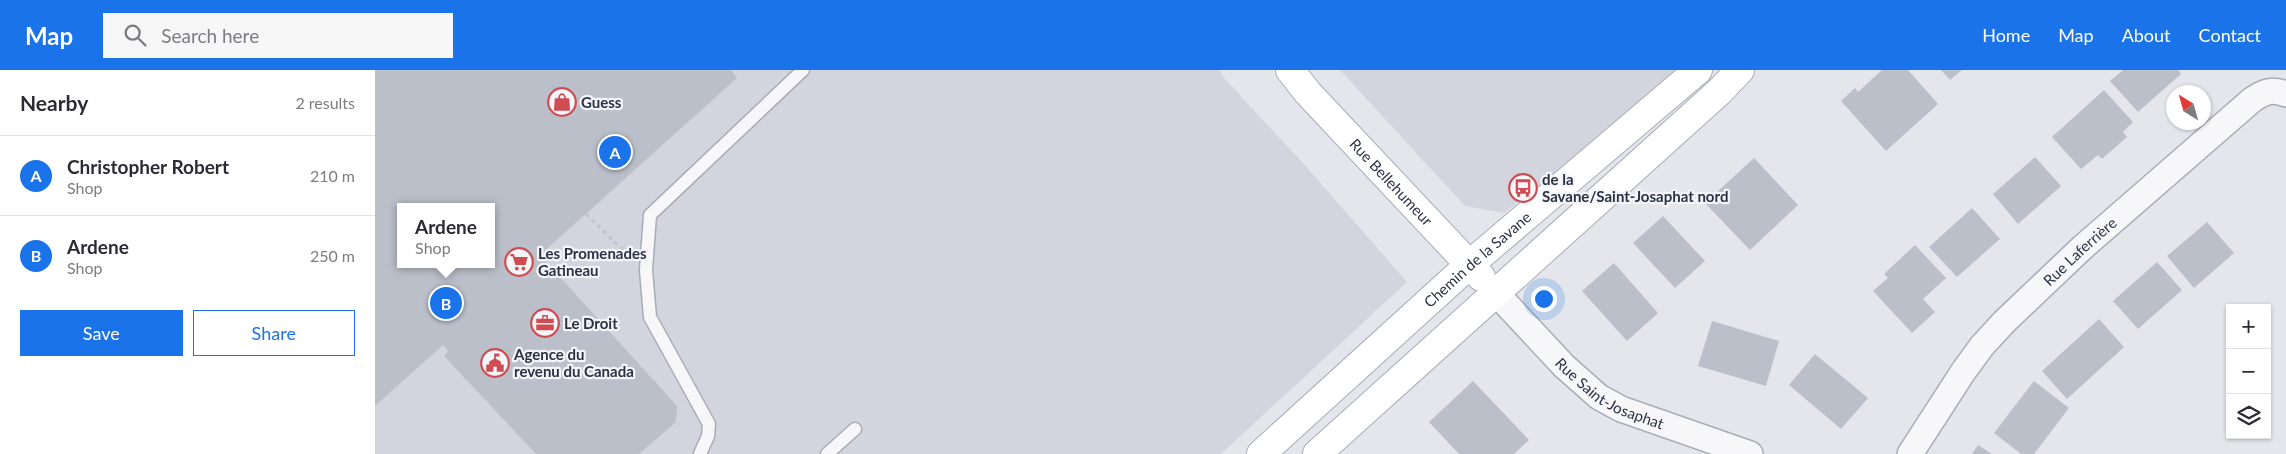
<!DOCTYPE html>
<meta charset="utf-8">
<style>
:root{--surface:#fff;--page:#f7f7f7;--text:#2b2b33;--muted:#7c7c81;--line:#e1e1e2;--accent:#1a73e8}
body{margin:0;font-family:Lato,sans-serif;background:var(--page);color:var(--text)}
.controls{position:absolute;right:15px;bottom:15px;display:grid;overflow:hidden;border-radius:0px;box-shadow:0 1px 4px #0004}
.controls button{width:45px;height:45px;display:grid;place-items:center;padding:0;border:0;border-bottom:1px solid var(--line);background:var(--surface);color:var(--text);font:25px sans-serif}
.compass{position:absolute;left:1791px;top:15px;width:45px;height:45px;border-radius:50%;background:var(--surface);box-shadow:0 1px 4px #0004;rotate:323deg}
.you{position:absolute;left:1168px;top:228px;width:18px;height:18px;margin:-12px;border:4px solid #fff;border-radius:50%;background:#1a73e8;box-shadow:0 0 0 8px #1a73e833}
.badge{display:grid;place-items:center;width:32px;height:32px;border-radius:50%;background:var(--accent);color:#fff;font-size:16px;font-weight:700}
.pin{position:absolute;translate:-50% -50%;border:2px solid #fff;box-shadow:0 1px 5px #0006}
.popup{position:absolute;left:22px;top:133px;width:98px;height:65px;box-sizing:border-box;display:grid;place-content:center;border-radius:0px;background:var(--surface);filter:drop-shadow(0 1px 4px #0005);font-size:16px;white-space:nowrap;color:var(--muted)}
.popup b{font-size:19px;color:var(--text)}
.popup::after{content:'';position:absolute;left:50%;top:100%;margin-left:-10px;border:10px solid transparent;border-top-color:var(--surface)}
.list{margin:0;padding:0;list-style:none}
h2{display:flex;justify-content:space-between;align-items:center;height:65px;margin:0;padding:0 20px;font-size:21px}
h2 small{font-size:16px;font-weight:400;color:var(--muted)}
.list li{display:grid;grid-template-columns:32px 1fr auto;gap:15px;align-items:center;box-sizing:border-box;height:80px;padding:0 20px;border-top:1px solid var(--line)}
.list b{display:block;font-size:19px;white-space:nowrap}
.list p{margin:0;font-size:16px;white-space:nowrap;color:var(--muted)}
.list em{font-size:16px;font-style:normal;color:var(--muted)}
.actions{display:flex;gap:10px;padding:15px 20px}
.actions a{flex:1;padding:11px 0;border:1px solid var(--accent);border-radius:0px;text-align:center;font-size:18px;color:var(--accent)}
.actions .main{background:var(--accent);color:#fff}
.icon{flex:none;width:28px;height:28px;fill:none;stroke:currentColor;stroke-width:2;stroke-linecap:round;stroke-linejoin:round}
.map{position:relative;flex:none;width:1911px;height:384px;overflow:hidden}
header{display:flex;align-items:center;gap:30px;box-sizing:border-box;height:70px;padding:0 25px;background:var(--accent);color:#fff}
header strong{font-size:24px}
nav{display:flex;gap:28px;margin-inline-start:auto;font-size:18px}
.search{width:350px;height:45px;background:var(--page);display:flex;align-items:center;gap:12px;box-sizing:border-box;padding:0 18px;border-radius:0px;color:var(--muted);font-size:19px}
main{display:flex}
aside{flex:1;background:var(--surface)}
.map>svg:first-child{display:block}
.built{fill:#d2d5dd;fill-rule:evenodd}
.building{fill:#bbbfc9;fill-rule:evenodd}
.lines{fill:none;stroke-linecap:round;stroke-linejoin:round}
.lane-casing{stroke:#a9acb6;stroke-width:15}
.street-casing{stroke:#a9acb6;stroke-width:28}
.secondary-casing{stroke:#a9acb6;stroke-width:30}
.path{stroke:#c2c4cb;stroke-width:3;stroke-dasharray:4 4;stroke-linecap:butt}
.lane{stroke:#f7f7fa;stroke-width:12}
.street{stroke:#f7f7fa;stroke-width:25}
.secondary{stroke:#fff;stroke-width:28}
.labels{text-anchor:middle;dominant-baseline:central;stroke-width:4.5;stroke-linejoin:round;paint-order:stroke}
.poi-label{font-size:15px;font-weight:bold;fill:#2b3244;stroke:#f4f5f9;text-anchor:start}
.street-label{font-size:15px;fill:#2b3244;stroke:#f4f5f9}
</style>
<header>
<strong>Map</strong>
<div class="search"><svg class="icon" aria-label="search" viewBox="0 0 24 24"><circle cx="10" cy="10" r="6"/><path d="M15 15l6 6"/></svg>Search here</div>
<nav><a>Home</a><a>Map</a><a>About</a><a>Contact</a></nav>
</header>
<main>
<aside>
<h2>Nearby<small>2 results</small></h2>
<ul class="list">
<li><span class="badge">A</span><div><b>Christopher Robert</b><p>Shop</p></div><em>210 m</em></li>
<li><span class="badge">B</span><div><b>Ardene</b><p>Shop</p></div><em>250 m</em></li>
</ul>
<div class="actions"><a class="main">Save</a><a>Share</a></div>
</aside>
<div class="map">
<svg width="1911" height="384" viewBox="0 0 1911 384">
<rect width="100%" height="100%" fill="#e4e6ec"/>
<!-- built -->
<path class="built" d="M0 0H844L849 8 927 92 1032 212 846 384H0ZM26 137H116V194H26Z
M965 0H1308L1129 143 1090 136Z"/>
<!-- building -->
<path class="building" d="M0 0H356L362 8 165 185 302 336 301 352 264 384H161L69 286 73 281 68 275 0 336ZM26 137H116V194H26Z
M1507 0H1533L1563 34 1511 81 1466 31 1480 18 1483 22Z
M1566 0H1587L1575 10Z
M1748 0H1803L1806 4 1763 42 1735 11Z
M1729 20 1758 52 1748 62 1752 67 1727 89 1723 85 1706 99 1677 67Z
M1660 87 1686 116 1643 154 1618 124Z
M1379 88 1423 135 1375 180 1330 133Z
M1597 138 1625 169 1582 207 1554 177Z
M1288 146 1330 191 1300 218 1258 173Z
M1832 152 1859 183 1819 218 1792 186Z
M1540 175 1571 208 1548 229 1560 242 1537 263 1498 221 1513 208 1509 204Z
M1782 192 1807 220 1763 259 1738 231Z
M1239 193 1283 243 1252 271 1207 221Z
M1724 249 1749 277 1692 329 1667 301Z
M1337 251 1404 271 1391 316 1323 296Z
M1440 284 1493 328 1466 359 1414 315Z
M1098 311 1154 370 1139 384H1084L1054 352Z
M1659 311 1694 338 1659 384H1646L1619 363Z
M1603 375 1617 384H1597Z"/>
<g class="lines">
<defs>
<path id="lane" d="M325 384 333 366 334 354 275 247 271 200 275 145 428 0
M452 384 480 359"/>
<g id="street">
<path id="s1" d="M1121 223 1189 296 1224 327 1246 339 1375 384"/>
<path id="s2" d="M1535 384 1588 302 1607 276 1629 252 1708 177 1877 30C1890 21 1897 19 1911 24"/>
</g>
<g id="secondary">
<path id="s3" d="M915 0 933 23 1106 207"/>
<path id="s4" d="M886 384 1094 195 1323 0"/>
<path d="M942 384 1345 21 1365 0"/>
</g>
</defs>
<!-- lane casing -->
<use href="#lane" class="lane-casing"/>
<!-- street casing -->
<use href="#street" class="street-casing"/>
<!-- secondary casing -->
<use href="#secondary" class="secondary-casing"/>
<!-- path -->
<path class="path" d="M211 144 251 183"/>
<!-- lane -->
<use href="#lane" class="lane"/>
<!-- street -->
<use href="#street" class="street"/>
<!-- secondary -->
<use href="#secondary" class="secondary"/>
</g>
<!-- icons -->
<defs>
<symbol id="shop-ring" viewBox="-11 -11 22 22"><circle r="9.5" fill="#f4f5f9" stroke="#ce4c52" stroke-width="1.5"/><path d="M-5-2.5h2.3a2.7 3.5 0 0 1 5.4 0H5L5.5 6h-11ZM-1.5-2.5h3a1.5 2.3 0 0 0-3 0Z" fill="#ce4c52"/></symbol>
<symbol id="bus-ring" viewBox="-11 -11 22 22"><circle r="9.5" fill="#f4f5f9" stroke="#ce4c52" stroke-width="1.5"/><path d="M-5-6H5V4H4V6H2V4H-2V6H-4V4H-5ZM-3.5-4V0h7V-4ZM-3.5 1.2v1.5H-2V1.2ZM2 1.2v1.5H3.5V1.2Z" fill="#ce4c52"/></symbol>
<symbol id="supermarket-ring" viewBox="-11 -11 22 22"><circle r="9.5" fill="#f4f5f9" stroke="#ce4c52" stroke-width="1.5"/><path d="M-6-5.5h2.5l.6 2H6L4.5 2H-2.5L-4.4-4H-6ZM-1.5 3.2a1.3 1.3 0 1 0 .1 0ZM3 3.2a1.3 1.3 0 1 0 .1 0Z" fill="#ce4c52"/></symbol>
<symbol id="office-ring" viewBox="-11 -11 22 22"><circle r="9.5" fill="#f4f5f9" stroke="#ce4c52" stroke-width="1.5"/><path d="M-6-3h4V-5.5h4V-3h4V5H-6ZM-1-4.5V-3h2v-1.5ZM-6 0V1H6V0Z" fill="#ce4c52"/></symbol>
<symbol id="civic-ring" viewBox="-11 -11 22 22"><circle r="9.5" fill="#f4f5f9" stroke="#ce4c52" stroke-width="1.5"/><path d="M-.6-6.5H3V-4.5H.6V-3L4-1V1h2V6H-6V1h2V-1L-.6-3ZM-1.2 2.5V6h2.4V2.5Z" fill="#ce4c52"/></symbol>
</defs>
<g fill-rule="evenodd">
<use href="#shop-ring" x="171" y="16" width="32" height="32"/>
<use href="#bus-ring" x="1132" y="102" width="32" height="32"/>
<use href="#supermarket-ring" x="128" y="176" width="32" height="32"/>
<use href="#office-ring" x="154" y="237" width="32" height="32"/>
<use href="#civic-ring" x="104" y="277" width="32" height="32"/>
</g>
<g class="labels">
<!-- poi labels -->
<g class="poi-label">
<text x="206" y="32">Guess</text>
<text x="1167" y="109">de la<tspan x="1167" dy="17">Savane/Saint-Josaphat nord</tspan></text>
<text x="163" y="183">Les Promenades<tspan x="163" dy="17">Gatineau</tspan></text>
<text x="189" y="253">Le Droit</text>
<text x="139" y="284">Agence du<tspan x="139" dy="17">revenu du Canada</tspan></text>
</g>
<!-- street labels -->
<g class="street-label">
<text stroke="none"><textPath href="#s3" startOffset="151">Rue Bellehumeur</textPath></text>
<text stroke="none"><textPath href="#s2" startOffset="266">Rue Laferrière</textPath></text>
<text stroke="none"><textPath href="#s4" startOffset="291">Chemin de la Savane</textPath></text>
<text stroke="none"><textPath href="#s1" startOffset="154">Rue Saint-Josaphat</textPath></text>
</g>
</g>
</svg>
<div class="controls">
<button>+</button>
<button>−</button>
<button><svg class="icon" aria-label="layers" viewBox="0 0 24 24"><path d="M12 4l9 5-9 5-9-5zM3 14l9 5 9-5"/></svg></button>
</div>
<svg class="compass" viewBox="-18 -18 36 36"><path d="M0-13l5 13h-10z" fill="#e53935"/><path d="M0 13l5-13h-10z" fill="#7c7c81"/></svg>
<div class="you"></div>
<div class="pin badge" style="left:240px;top:82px">A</div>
<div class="pin badge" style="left:71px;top:233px">B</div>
<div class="popup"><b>Ardene</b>Shop</div>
</div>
</main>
